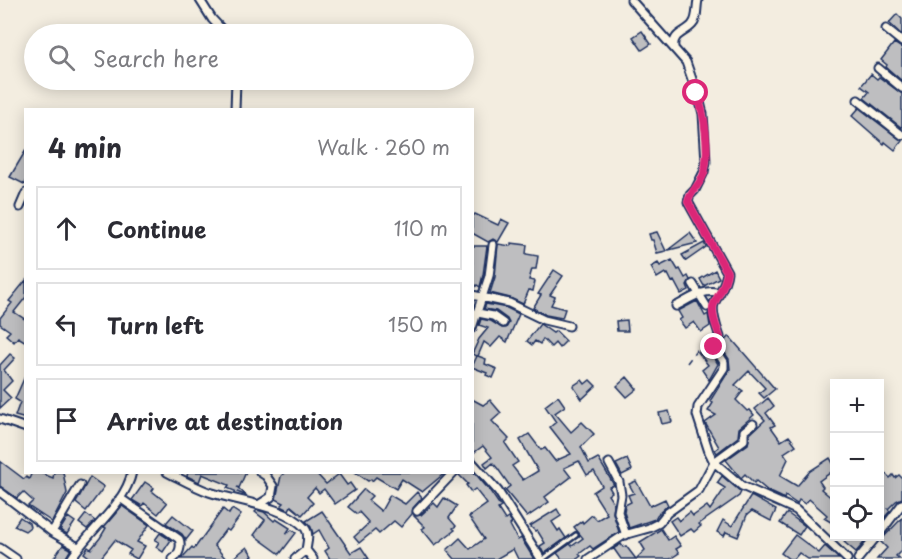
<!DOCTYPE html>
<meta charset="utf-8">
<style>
:root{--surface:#fff;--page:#f7f7f7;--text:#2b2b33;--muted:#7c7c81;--line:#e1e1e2}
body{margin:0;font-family:"Playpen Sans",sans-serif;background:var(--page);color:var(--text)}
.controls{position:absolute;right:18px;bottom:18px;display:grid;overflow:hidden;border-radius:0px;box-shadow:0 3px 15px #0003}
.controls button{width:54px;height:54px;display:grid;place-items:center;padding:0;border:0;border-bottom:2px solid var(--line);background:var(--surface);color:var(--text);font:30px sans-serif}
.stop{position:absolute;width:18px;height:18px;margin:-14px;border:4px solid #db2777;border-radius:50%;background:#fff}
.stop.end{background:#db2777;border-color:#fff;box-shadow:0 2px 6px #0008}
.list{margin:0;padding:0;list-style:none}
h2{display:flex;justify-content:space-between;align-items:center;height:78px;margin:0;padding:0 24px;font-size:26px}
h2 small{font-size:20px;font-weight:400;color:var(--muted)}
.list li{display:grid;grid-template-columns:39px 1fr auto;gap:18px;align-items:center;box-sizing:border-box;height:84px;margin:0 12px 12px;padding:0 12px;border:2px solid var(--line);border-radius:0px}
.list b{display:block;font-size:22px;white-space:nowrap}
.list em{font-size:20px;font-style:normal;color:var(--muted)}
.icon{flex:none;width:33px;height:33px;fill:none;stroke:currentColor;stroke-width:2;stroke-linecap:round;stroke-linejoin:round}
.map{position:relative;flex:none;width:902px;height:559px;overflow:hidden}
.search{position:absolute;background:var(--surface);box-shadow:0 3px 15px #0003;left:24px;top:24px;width:450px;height:66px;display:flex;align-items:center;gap:15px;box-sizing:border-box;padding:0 21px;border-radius:33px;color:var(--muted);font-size:22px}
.panel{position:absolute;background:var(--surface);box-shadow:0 3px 15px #0003;left:24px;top:108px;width:450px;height:366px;border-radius:0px}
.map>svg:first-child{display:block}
.building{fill:#bebec0;stroke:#1b2f5e;stroke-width:1.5}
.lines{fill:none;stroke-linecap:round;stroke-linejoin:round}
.service-casing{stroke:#1b2f5e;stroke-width:8}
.minor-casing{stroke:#1b2f5e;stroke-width:11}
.path{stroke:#1b2f5e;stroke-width:1.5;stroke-dasharray:6 4.5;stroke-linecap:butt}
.service{stroke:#fcf5e5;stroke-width:3}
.minor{stroke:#fcf5e5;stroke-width:7}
.route{stroke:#db2777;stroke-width:8}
</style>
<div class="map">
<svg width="902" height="559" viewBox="0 0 902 559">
<rect width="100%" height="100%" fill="#f3ede0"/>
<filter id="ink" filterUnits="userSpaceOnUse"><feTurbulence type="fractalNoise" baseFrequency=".0167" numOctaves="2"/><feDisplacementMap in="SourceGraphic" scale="12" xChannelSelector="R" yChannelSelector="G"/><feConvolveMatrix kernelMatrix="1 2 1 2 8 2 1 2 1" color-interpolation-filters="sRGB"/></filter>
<g filter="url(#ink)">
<!-- building -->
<path class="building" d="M897 14 902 19V35L889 23Z
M642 31 651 44 642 50 633 37Z
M894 43 902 48V81L886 67 887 65 881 60Z
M871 74 877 79 879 77 902 94V128L864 98 869 92 861 86Z
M859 108 902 141 895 150 885 142 884 144 852 116Z
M26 150V185L10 177Z
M475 214 498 225 501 219 509 223 498 242 493 239 488 242 472 233V217Z
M657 232 666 251 657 253 653 240H651L649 234Z
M690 233 697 243 669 250H668Z
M511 243 527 245 526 254 538 256 536 269H532L529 280 535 281 533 291 529 290 523 304 510 298 490 293 495 277 498 244 511 246Z
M704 243 706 247 686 261 682 255Z
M472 246H487L483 275 480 287 477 285 473 290Z
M672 260 678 270 680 269 685 278 688 276 690 280 687 285 689 290 681 294 674 281 672 282 668 274 666 275 665 273 657 278 651 267 658 263 660 266Z
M554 270 563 276 550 295 555 297 551 305 565 309 562 318 546 315 533 308 541 295 538 294Z
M715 270 719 278 704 286 700 279Z
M26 280V297L14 312 26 320V342L18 337 14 342 6 335 10 331 0 324V318L12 303 9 301Z
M697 301 705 316 708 314 710 326 701 332 694 322 685 328 679 320 682 318 678 311Z
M486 304 507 308 519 314 507 342 500 337 491 347 484 342 478 356 486 359 485 364 497 369 493 378 486 375 487 373 472 367 477 356 472 354 479 339 488 328 479 325 481 319 491 321 502 328H506L509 323 507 319 496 311 484 309Z
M627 320 628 331H617L616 321Z
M540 324 553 333 556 331 566 341 559 348 555 343 551 347 543 339 540 344 535 341 532 345 527 341Z
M729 336 775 389 764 398 759 393 765 388 749 371 735 385 743 391 736 400 747 411 750 410 754 415 739 428 738 437 717 453 715 450 719 447 705 423 716 415 708 411 713 403 710 401 730 369 729 359 720 346Z
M704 348 708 354 711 352 718 364 709 380 702 370 708 365 698 352Z
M10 354 15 358 4 370 12 381 3 390 11 398 0 408V365Z
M26 374V419L15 416 20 402 15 399Z
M627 377 637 389 627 397 617 386Z
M582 380 585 384 590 380 596 386 582 399 573 386Z
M558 396 565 406 555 413 571 432 582 422 594 434 581 447 589 463 598 458 614 485 609 487 612 492 608 495 614 504 613 513 619 532 593 549 590 546 579 554 581 556 577 559H562L557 553 570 544 572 546 583 538 574 527 582 521 583 523 592 515 597 520 607 514 593 492 602 486 594 471 587 475 579 461 564 468 571 477 545 497 549 502 527 517 505 490 510 486 498 469 493 463 487 468 484 463 492 457 483 446 472 454V399L483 405 490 400 501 413 492 421 509 439 505 443 518 462 512 466 523 480 538 471 520 440 529 434 541 450 545 448 555 461 571 454 550 427 556 422 545 406Z
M768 398 774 406 766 413 775 425 771 427 781 441 789 436 796 445 784 453 788 459 780 476 797 486 810 471 830 458 834 465V470L819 481 823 487 821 489 834 500V524L824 518 827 515 809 499 805 504 799 500 797 504 785 496 784 499 781 497 768 491 756 481 754 483 745 474 741 478 726 460 748 444 750 434 765 420 755 409Z
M669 411 672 422 662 424 659 413Z
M627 459 632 470 622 475 616 464Z
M0 461 24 479 26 477 29 479 32 472H38L53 478 54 472H63L67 493 52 522 28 506 33 501 23 492 17 498 0 486Z
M188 472H246L239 488 237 487 247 496 227 488 229 485 202 474 199 482 187 476Z
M285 472H315L326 484 339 474 347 485 350 483 355 490 335 504 324 489 319 493 315 488 307 497 313 503 302 515 291 506 289 510 281 506 284 503 276 499 281 476Z
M355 472H446L422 492 402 479 396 489 376 477 372 481 371 479 368 481Z
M460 472H474L490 491 501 507 498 509 505 520 508 518 512 523 510 525 518 540 521 538 534 559H518L513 549 496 559H455L447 550 460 538 470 549 484 539 469 517 487 504 475 489 471 492 466 485 468 484 459 475Z
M885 473 890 478 893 475 895 478 899 475 902 478V498L896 501 888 509 890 511 879 524V504L884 500 880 495V478Z
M722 476 741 492 739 496 699 524 701 526 694 532 691 529 680 536 670 521 676 517 679 521 690 512 693 516 707 506 710 510 725 488 717 483Z
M90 477 104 487 86 511 76 503Z
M636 481 650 506 665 499 668 505 657 515 655 519 629 528 624 512 625 505 631 502 628 495 634 493 629 484Z
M145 482 154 488 152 491 167 503 158 514 144 503 142 506 132 500Z
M364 489 372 496 368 500 381 511 390 495 405 504 417 492 422 498 413 508 412 514 401 527 394 521 379 534 375 530 359 543 354 537 369 523 359 512 357 514 348 507Z
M751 496 776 510 771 521 752 511 747 515 738 537 726 532 724 536 717 532 723 520 732 526Z
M444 498 457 506 449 518 456 526 453 528 455 530 435 545 422 529 425 527 414 516 421 515 434 503 438 507Z
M122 506 149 525 137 542 145 546 137 559 128 554 131 550 115 540 100 559H92L84 553 88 547 91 549 100 538 106 528 104 527Z
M223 509 229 514 232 509 241 515 229 531 226 529 214 545 226 559H181L192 547 194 549Z
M557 509 561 516 552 522 558 531 560 529 566 538 544 554 540 546 545 543 537 530 535 531 530 526Z
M257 510 264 512 274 521 276 519 290 528 286 534 292 530 296 533 280 554 254 535 265 520 255 512Z
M322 511 351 553 361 547 369 559H330L325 551 329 548 319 530 313 534 311 527 306 521Z
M787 513 805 526 799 535 780 523Z
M86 514 95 521 87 529 79 523Z
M173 515 193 531 186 540 182 534 166 523Z
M20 517 29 523 30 527 25 531 14 526Z
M68 517 75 522 67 534 60 530Z
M902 518V550L896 556 900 559H877L887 548 880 541Z
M661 529 668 540 674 536 681 546 676 549 679 553 670 559H636L645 550 640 542Z
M160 533 171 540 163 552 156 547 159 542 155 540Z
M795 535 819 553 825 546 839 559H808L799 553 794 559H789L781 553Z
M849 537H869L856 552 844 542Z
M621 544 623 547 626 546 636 559H621L614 549 611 550Z
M63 545 71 549 65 559H53Z
M247 547 253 556 248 559H232Z"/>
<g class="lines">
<defs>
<path id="service" d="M543 559 576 535"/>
<path id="minor" d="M200 0 212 19 226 34
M631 0 686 62 700 102 703 114 706 162 704 172 695 190 690 195 688 202 727 272C726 284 719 293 714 304 711 313 717 328 720 337L715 341 714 347 724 362V368L698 407 697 415 709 452 714 462 742 486 796 510 847 559
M886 29 902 42
M674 47C672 34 685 33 692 25 698 19 696 8 698 0
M878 68 902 88
M858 100 902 135
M235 110 236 80
M20 207 26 193
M693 284 707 307
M472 295 509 303 544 320 569 326
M676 306C690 299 705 287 720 293
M478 313 493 316 503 323
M472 328 489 276 493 245
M0 419 26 428
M472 462 498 491 541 559
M609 463 619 482 621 495 618 512 626 535
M167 472C181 479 195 487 209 492 236 501 286 506 305 528 310 534 307 543 306 550L313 559
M260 472 266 476 273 486 271 497 260 504
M0 492 52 532 78 547
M120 498 179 539C182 546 179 555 173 559
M417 511 454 472
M52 532 80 485
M880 533 902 504
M0 548 16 559
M71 559C88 531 125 505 132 472
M295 559 306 550
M588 559 624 535 649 528 659 523 667 513 699 490 714 462 744 440V431L753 424
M858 559 877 536"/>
</defs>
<!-- service casing -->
<use href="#service" class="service-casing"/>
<!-- minor casing -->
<use href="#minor" class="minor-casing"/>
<!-- path -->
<path class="path" d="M687 363 699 347 708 342"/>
<!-- service -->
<use href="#service" class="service"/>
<!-- minor -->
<use href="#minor" class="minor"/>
</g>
</g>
<g class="lines" filter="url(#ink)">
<!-- route -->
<path class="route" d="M696 93C705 111 710 153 704 173 701 184 690 192 688 202L727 272C726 284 719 293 714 304 710 313 717 328 720 337L715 341 714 347"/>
</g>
</svg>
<div class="controls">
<button>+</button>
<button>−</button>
<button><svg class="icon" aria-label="locate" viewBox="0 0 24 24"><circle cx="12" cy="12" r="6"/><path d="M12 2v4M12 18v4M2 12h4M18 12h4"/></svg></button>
</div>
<div class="stop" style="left:696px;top:93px"></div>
<div class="stop end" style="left:714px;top:347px"></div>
<div class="search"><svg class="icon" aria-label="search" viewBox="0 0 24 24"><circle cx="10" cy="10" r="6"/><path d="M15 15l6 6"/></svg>Search here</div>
<section class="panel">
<h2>4 min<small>Walk · 260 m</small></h2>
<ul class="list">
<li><svg class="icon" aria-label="ahead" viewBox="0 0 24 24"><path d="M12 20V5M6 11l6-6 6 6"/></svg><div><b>Continue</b></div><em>110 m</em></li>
<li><svg class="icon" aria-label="left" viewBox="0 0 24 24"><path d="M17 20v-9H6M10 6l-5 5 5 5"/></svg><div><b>Turn left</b></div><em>150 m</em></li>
<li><svg class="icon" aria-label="arrive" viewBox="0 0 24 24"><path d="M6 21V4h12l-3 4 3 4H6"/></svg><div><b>Arrive at destination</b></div></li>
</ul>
</section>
</div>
